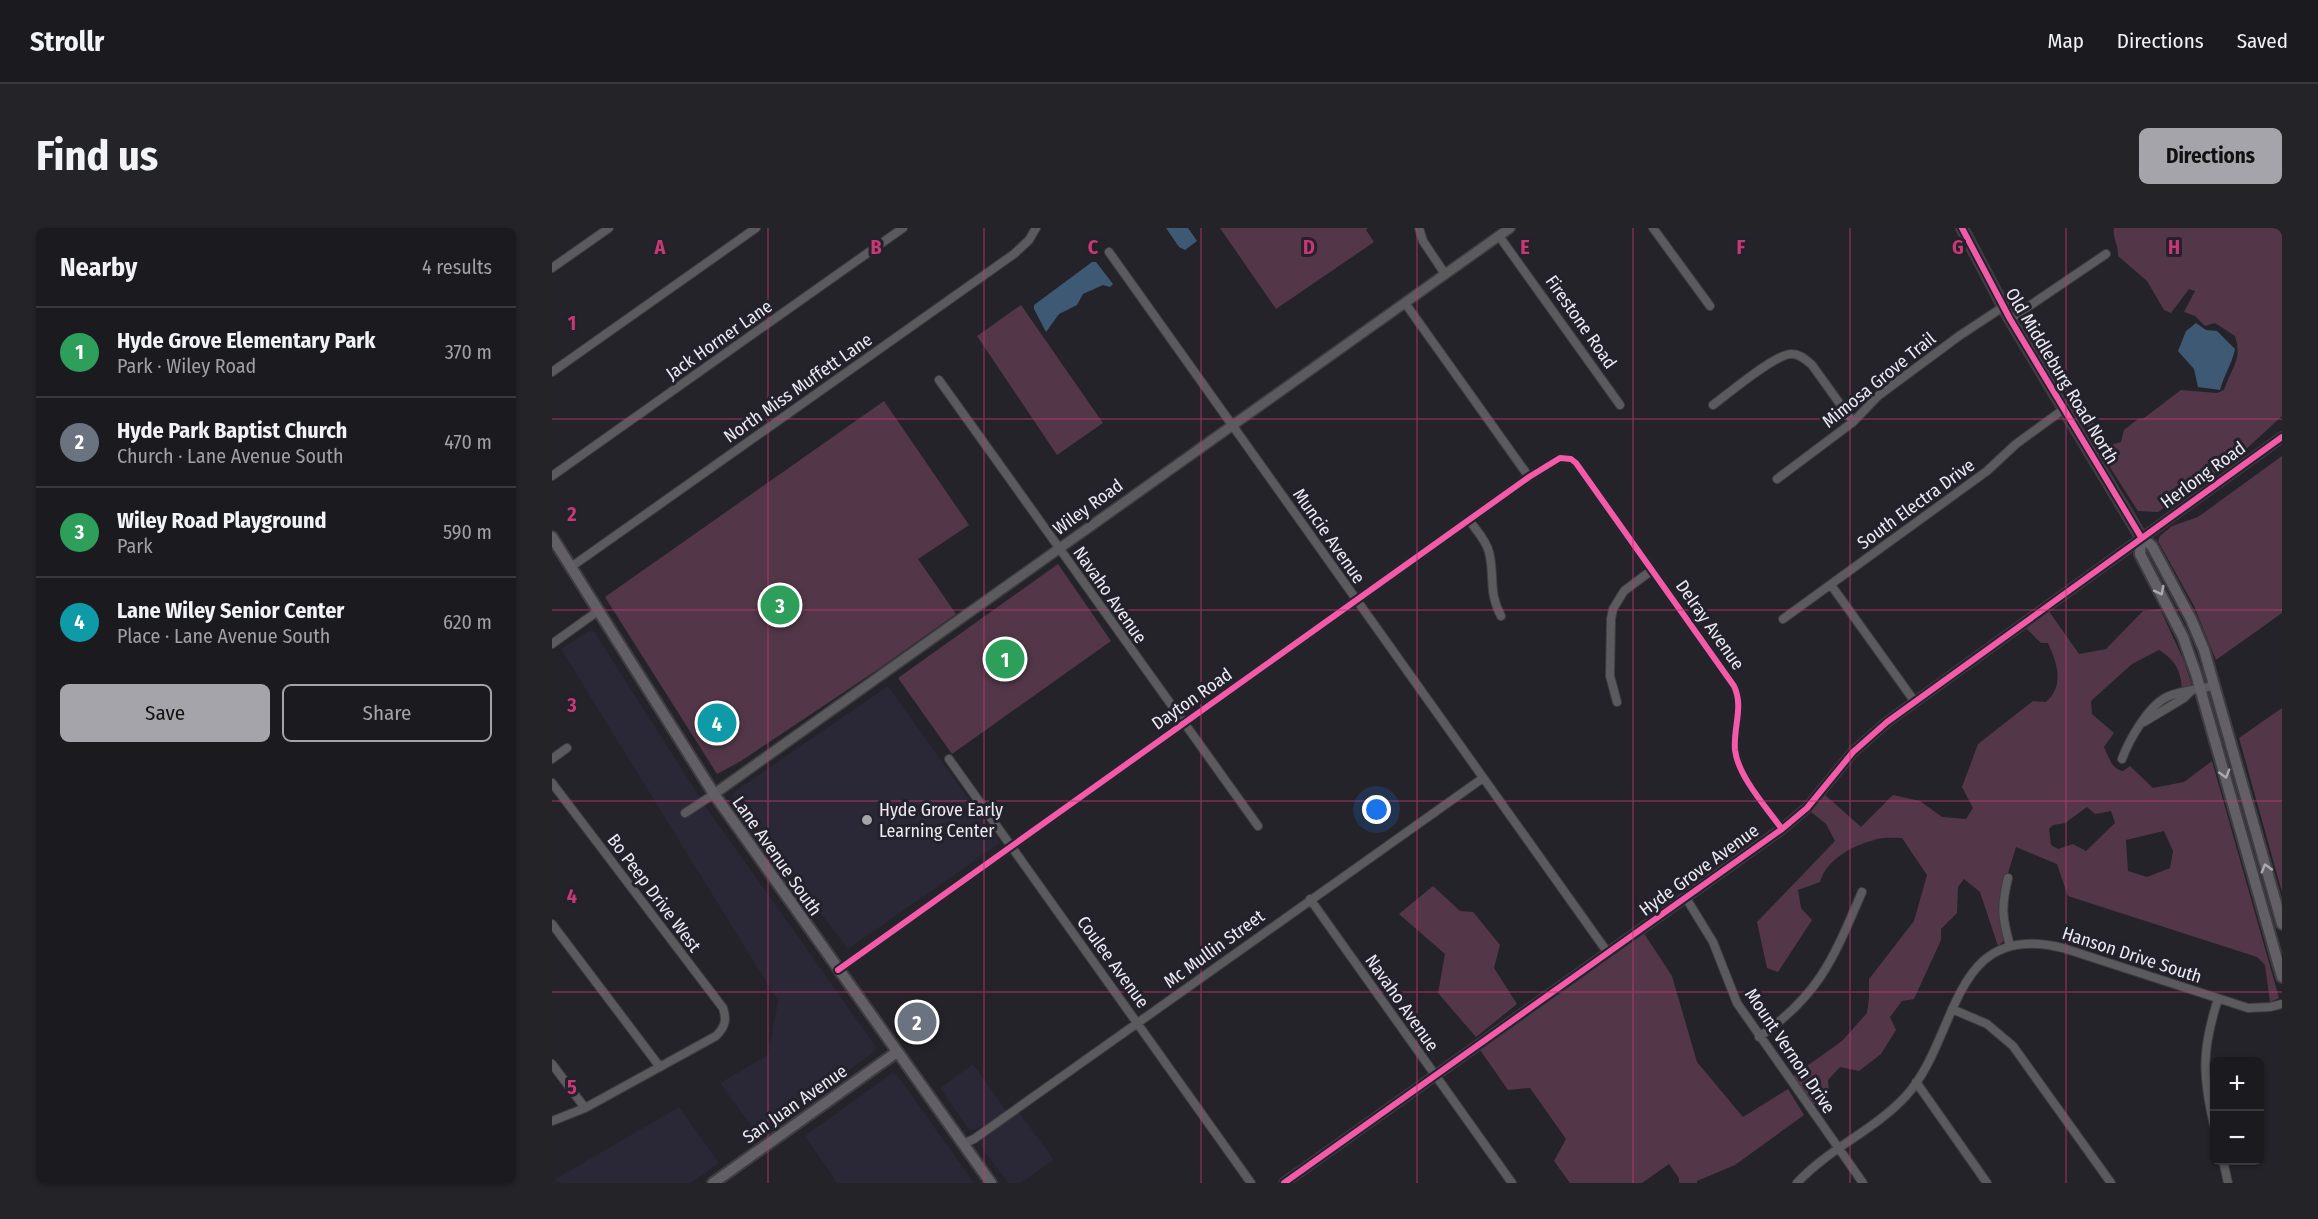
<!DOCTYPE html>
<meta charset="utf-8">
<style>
:root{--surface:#1b1a1f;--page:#242328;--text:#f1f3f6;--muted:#a0a1a4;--line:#39383d;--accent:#a5a4ab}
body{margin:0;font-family:"Fira Sans Condensed",sans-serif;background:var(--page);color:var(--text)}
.controls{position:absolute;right:18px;bottom:18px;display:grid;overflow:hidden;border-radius:9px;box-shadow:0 2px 4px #0004}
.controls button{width:54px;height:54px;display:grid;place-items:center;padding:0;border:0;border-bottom:2px solid var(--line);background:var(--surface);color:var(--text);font:30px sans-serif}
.you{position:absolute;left:825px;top:582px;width:21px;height:21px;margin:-15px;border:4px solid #fff;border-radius:50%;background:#1a73e8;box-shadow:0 0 0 9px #1a73e833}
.badge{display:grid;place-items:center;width:39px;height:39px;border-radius:50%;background:var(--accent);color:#fff;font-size:20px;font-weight:700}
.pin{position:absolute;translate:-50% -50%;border:3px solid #fff;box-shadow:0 2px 6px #0006}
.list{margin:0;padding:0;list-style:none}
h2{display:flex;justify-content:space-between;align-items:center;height:78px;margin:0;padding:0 24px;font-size:26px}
h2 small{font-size:20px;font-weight:400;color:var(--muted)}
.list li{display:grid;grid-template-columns:39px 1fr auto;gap:18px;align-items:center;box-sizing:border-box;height:90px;padding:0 24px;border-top:2px solid var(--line)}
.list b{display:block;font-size:22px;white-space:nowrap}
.list p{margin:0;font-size:20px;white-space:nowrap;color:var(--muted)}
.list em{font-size:20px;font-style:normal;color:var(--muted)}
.actions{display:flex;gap:12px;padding:18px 24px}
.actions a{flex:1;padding:14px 0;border:2px solid var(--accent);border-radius:9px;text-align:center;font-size:21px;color:var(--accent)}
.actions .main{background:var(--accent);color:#111}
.map{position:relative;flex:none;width:1730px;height:955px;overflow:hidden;border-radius:9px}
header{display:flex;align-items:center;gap:36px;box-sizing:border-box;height:84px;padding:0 30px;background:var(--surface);border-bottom:2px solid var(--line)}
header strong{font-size:28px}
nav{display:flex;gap:33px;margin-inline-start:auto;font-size:21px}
.intro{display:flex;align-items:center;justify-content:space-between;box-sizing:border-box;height:144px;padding:0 36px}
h1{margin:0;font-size:42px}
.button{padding:15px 27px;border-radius:9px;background:var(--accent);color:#111;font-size:21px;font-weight:700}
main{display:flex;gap:36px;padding:0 36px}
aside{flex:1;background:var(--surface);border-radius:9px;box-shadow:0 2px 4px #0004}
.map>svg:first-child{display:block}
.built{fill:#2a2736}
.green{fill:#533749;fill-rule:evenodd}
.water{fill:#3d5973}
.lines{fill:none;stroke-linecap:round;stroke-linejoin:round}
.minor-casing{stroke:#3e3d42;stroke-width:10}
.tertiary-casing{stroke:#3e3d42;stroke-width:12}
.secondary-casing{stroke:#3e3d42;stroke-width:14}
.minor{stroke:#5b5a5f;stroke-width:8}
.tertiary{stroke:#5b5a5f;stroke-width:9}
.secondary{stroke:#625f66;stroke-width:10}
.cycleway-casing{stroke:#23212b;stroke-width:10}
.cycleway{stroke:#f35aa7;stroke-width:6}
.oneway{stroke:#adabb2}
.grid{fill:none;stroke:#c83872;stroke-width:1.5;stroke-opacity:0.55}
.poi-dot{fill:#a5a4ab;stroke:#23212b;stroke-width:2}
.labels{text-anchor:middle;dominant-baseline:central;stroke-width:6;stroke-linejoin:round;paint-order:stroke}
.street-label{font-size:18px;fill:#ebeaf1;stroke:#23212b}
.poi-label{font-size:18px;fill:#ebeaf1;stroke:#23212b;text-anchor:start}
.grid-label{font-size:20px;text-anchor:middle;font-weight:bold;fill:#c83872;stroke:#23212b;stroke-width:6;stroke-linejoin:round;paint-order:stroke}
</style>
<header>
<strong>Strollr</strong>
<nav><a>Map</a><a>Directions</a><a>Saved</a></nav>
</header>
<div class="intro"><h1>Find us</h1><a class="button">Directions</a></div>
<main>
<aside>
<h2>Nearby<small>4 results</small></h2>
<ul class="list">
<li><span class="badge" style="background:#2e9e5b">1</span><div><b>Hyde Grove Elementary Park</b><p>Park · Wiley Road</p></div><em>370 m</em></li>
<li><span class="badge" style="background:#6b7280">2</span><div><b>Hyde Park Baptist Church</b><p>Church · Lane Avenue South</p></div><em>470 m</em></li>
<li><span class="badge" style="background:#2e9e5b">3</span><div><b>Wiley Road Playground</b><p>Park</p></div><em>590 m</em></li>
<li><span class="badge" style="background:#0f9aa8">4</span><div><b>Lane Wiley Senior Center</b><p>Place · Lane Avenue South</p></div><em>620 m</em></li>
</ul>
<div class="actions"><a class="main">Save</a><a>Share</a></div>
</aside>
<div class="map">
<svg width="1730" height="955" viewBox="0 0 1730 955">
<rect width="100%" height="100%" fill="#242329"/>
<!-- built -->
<path class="built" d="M41 402 156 582 325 820 322 824 206 907 168 855 216 827 226 773 9 421 37 403Z
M336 458 448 615 296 721 180 570 182 564Z
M421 836 455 884 437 896 418 903 388 860Z
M340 845 345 847 422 955H285L253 908Z
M127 879 167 935 139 955H0V953Z
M466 883 502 932 468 955H456L428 917 432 907Z"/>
<!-- green -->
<path class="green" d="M668 0H816L814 2 822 14 724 81Z
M1562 0H1730V188L1679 235 1606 284 1586 283 1545 219 1528 184 1532 181 1558 217 1569 214 1572 202 1586 191 1592 190 1629 162 1665 165 1672 162C1679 140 1691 132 1683 108L1663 95 1653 98 1643 88 1632 84 1643 63 1637 61 1619 85 1612 82 1595 53 1566 28C1567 18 1560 9 1562 0Z
M469 77 551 195 505 227 425 108Z
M332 173 417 297 366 331 404 386 328 440 189 533 165 546 53 369Z
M1730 228V385L1664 432 1642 378 1606 313 1608 308 1620 298 1646 289Z
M506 336 559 413 400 526 346 450Z
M1608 381 1632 433 1640 458 1638 461 1630 463C1629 442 1624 433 1607 422L1580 436 1539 473 1540 486 1562 505 1552 519C1557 529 1559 541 1571 543L1578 538 1601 560 1632 554 1660 533 1727 770 1718 774 1713 737 1705 729 1516 668 1505 636 1464 619 1448 671 1447 691 1454 711 1446 718 1428 664 1412 651 1406 659 1405 685 1389 701V712L1362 771 1350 773 1338 789 1344 802 1329 826 1307 843 1288 839 1276 852 1277 866 1261 877 1241 848 1290 813 1315 785 1317 771V751L1362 693 1375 647 1350 610C1341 610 1330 609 1322 612 1300 618 1275 631 1268 654L1246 662 1249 680 1260 692 1226 744 1215 740 1205 694 1283 613 1274 596 1258 583 1272 566 1309 599 1341 567 1368 573 1390 589 1414 591 1421 580 1410 559 1426 516 1481 473 1494 474C1513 457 1505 435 1496 415H1489L1473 399 1496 382 1527 426 1554 421 1591 383ZM1535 579 1543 586 1559 583 1563 595 1534 623 1521 616 1506 621 1499 617 1497 601 1501 597 1513 595ZM1612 603 1621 623 1618 640 1595 649 1576 643 1574 612Z
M1730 480V664L1687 510Z
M881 658 908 683 921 684 948 717 942 740 965 776 924 809 886 765 893 726 847 686Z
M1091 704 1120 748 1145 834 1191 889 1236 861 1252 887 1183 937 1145 953V955H1127V950L1117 936 1090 955H1018L1002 933 1014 911 978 860 956 862 928 822Z"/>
<!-- water -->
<path class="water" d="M614 0H636L645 13 633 22 627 19Z
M540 34H544L561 56 558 59 551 57 531 66 525 77 507 86 494 104 482 81V77Z
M1644 95 1654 102 1665 103 1683 121C1680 136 1672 147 1668 162L1646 159 1642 141 1626 123 1634 103Z"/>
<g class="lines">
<defs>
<path id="minor" d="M867 0 871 13 893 46
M1101 0 1158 78
M947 8 1068 177
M557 24 1056 725
M0 40 57 0
M853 75 977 249
M1458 91 1554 26
M0 144 204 0
M387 152 706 598
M1161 177C1176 166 1224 125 1240 126 1248 126 1254 132 1260 137L1301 194
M0 248 351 0
M1225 251 1301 194 1326 168 1407 108 1451 79
M917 292C924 302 934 312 937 324 943 348 936 364 949 388
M19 339 462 26 477 12 484 0
M1279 357 1363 474
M1231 391 1435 243 1464 216 1512 181
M0 416 46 383
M1065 474 1058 448 1059 391 1061 381 1072 363 1100 342
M1592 494 1632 470 1639 463
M0 531 15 520
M397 531 699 955
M1570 531C1577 512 1597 476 1617 468 1631 462 1648 462 1663 457
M0 555 171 780C175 792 173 799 164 808L33 880 0 893
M133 585 162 566
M1456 650C1449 679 1450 689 1458 718
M1134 670 1161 714 1185 775 1311 955
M758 671 960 955
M0 696 108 839
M286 742 977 249 1008 230 1019 231 1024 235 1182 458C1192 479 1181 499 1183 522 1186 548 1214 579 1230 601
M1400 781 1435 796 1461 818 1559 955
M1207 809C1268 766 1281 731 1310 664
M0 836 33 880
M1364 854 1435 955
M1662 897C1650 846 1650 821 1666 771
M411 916 422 911 931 550
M1671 932 1676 955
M1245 955C1276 921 1321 903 1353 869 1408 810 1397 691 1511 720L1696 780 1718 779 1730 776"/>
<path id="tertiary" d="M162 566 958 0
M732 955 1230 601 1255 580 1301 524 1335 494 1730 209"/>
<path id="secondary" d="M1410 0 1458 91 1589 309 1600 318 1639 391 1652 422 1730 696
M0 309 162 566 439 955
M1589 309 1588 326 1631 409 1644 446 1730 749
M161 955 345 824"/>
</defs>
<!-- minor casing -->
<use href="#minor" class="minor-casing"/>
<!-- tertiary casing -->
<use href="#tertiary" class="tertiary-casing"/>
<!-- secondary casing -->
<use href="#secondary" class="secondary-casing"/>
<!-- minor -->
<use href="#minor" class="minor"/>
<!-- tertiary -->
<use href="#tertiary" class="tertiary"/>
<!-- secondary -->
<use href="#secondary" class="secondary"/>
<defs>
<path id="cycleway" d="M1410 0 1458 91 1589 309
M286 742 977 249 1008 230 1019 231 1024 235 1182 458C1192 479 1181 499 1183 522 1186 548 1214 579 1230 601
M732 955 1230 601 1255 580 1301 524 1335 494 1730 209"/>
</defs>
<!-- cycleway casing -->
<use href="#cycleway" class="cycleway-casing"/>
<!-- cycleway -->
<use href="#cycleway" class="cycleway"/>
</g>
<!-- one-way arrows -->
<defs><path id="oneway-chevron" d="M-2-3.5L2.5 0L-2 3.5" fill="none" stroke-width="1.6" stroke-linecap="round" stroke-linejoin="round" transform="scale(1.5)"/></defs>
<g class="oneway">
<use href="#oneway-chevron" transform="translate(1608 363) rotate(63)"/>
<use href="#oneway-chevron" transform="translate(1673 546) rotate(74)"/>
<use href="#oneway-chevron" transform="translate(1714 640) rotate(-106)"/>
</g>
<!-- grid -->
<path class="grid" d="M216 0V955M432 0V955M649 0V955M865 0V955M1081 0V955M1298 0V955M1514 0V955M0 191H1730M0 382H1730M0 573H1730M0 764H1730"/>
<!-- markers -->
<circle class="poi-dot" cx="315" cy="592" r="6"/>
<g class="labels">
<!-- street labels -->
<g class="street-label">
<text transform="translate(1029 94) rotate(55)">Firestone Road</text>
<text transform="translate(167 112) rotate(-35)">Jack Horner Lane</text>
<text transform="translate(1510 148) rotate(59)">Old Middleburg Road North</text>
<text transform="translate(1327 152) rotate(-39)">Mimosa Grove Trail</text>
<text transform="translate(246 160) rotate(-35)">North Miss Muffett Lane</text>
<text transform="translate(1651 247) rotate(-36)">Herlong Road</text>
<text transform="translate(1364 276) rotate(-36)">South Electra Drive</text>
<text transform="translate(536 279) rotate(-36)">Wiley Road</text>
<text transform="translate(777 308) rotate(55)">Muncie Avenue</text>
<text transform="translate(558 367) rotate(55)">Navaho Avenue</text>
<text transform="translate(1158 397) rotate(55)">Delray Avenue</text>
<text transform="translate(640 471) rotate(-35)">Dayton Road</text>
<text transform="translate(225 628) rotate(55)">Lane Avenue South</text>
<text transform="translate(1147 642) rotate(-36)">Hyde Grove Avenue</text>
<text transform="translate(102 665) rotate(53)">Bo Peep Drive West</text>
<text transform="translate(662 721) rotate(-36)">Mc Mullin Street</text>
<text transform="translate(1580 727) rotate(18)">Hanson Drive South</text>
<text transform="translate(561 734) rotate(54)">Coulee Avenue</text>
<text transform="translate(850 775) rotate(55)">Navaho Avenue</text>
<text transform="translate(1238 823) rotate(56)">Mount Vernon Drive</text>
<text transform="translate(243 876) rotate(-35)">San Juan Avenue</text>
</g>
<!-- poi labels -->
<g class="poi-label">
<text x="327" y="582">Hyde Grove Early<tspan x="327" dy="21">Learning Center</tspan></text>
</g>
</g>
<g class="grid-label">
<text x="108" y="26">A</text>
<text x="324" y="26">B</text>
<text x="541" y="26">C</text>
<text x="757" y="26">D</text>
<text x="973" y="26">E</text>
<text x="1189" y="26">F</text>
<text x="1406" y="26">G</text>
<text x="1622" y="26">H</text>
<text x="20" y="102">1</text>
<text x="20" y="293">2</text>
<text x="20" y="484">3</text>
<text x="20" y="675">4</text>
<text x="20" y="866">5</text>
</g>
</svg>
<div class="controls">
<button>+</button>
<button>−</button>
</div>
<div class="you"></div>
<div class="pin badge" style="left:453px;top:431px;background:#2e9e5b">1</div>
<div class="pin badge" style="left:365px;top:794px;background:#6b7280">2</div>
<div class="pin badge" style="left:228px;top:377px;background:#2e9e5b">3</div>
<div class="pin badge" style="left:165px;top:495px;background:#0f9aa8">4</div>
</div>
</main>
